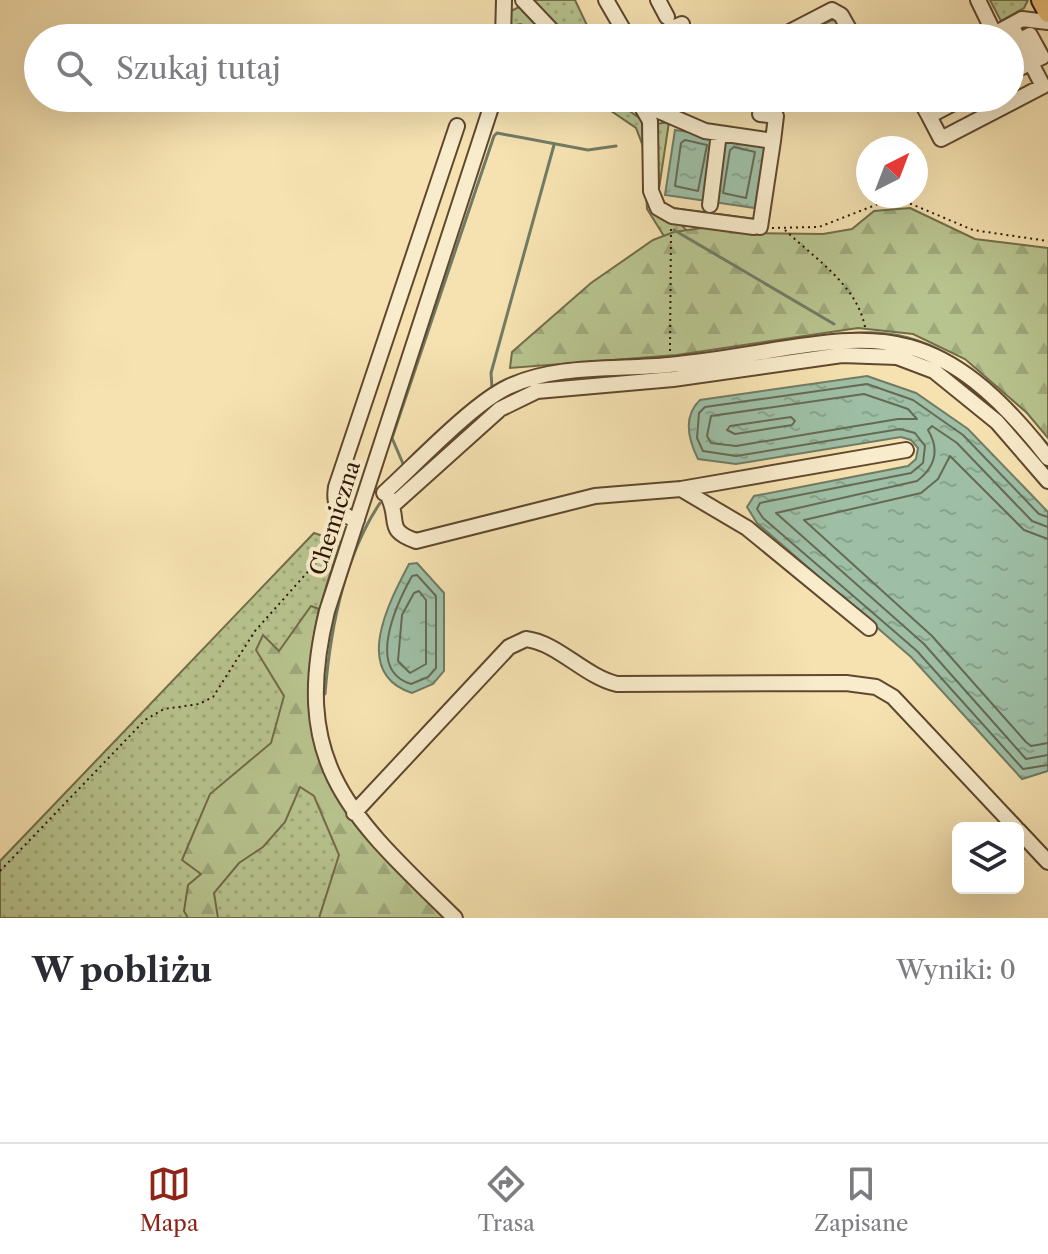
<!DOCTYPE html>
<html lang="pl">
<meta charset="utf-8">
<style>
:root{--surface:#fff;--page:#f2f2f3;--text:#2b2b33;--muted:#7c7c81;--line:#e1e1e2;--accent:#8f2418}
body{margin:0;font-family:"Libre Caslon Text",serif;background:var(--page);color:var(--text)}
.controls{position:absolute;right:24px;bottom:24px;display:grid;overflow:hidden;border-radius:12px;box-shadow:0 8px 32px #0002}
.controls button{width:72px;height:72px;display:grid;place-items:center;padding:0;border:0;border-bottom:2px solid var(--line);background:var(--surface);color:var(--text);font:40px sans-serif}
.compass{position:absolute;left:856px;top:136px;width:72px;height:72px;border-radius:50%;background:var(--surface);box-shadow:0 8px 32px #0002;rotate:42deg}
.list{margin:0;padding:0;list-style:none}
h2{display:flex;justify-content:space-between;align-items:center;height:104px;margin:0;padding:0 32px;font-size:34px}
h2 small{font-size:26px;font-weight:400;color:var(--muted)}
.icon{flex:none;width:44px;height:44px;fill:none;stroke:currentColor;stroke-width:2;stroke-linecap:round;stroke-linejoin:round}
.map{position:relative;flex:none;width:1048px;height:918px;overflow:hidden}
.search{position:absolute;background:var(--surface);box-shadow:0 8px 32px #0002;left:24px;right:24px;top:24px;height:88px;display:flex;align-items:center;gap:20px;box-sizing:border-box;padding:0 28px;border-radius:44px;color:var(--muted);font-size:30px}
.sheet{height:224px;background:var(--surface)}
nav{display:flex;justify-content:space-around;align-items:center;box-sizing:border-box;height:112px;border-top:2px solid var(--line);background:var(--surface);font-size:22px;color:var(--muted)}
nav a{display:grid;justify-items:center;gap:4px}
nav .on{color:var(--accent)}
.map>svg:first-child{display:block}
.grass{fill:url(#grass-dots);stroke:#726c48;stroke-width:2}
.forest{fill:url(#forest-firs);stroke:#726c48;stroke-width:2}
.water{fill:url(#water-ripples);stroke:#717b64;stroke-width:2}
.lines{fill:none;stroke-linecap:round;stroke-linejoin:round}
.shore{stroke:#666a54;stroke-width:2}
.stream{stroke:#717b64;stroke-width:3}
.minor-casing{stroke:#5f482e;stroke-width:18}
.major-casing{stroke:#2d1502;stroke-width:22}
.path{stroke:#2d1502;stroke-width:2;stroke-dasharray:2 4;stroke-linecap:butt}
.minor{stroke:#f9eccc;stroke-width:14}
.major{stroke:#ebc178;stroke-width:18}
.labels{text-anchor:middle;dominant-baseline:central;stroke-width:8;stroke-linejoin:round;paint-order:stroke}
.street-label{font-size:22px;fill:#2d1502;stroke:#f9eccc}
</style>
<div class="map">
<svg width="1048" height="918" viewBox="0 0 1048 918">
<defs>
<pattern id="grass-dots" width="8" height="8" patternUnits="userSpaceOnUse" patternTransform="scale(2)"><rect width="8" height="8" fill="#b8c48f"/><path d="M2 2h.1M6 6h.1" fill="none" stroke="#9ea87a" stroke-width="1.8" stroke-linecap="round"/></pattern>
<pattern id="forest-firs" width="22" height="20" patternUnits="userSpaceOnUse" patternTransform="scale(2)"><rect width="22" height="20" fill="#b8c48f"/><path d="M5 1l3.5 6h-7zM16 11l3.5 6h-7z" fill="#9ea87a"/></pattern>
<pattern id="water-ripples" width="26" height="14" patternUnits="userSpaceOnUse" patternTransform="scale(2)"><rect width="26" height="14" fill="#9ebfa6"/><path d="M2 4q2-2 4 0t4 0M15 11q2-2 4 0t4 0" fill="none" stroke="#88a38d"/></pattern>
</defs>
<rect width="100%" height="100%" fill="#f6e2b1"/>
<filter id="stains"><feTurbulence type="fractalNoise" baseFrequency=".0025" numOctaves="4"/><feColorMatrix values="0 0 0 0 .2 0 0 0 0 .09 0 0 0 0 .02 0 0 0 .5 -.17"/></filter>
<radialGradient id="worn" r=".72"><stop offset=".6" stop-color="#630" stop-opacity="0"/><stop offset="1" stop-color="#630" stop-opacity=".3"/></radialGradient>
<!-- grass -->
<path class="grass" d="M530 0H575L593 38H565Z
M990 0H1028L1024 8 1001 21Z
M521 6 553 38H533L521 24 509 26 511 11Z
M832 20 837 21 848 38H793Z
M592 98H610L650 125 669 122 658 195 665 207 756 219 754 225 677 220 687 231 664 236 647 209 644 149 636 128Z
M314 533 341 542C304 643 285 740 360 830 386 862 416 889 445 918H0V861Z"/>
<!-- forest -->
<path class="forest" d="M910 208 975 239 1048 248V438L1027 413 965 359 913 334 858 328 677 355 510 368 512 352 591 283 653 240 674 232 723 225 753 233 823 234 852 229 874 211Z
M311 606 319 609C285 764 342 816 445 918H319L339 855 314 796 300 787 285 822 263 847 239 863 214 893 218 918H188L184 911 188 885 201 874 182 860 210 794 271 743 284 696 256 650 263 635 279 651Z"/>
<!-- water -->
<path class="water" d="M675 130 717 136 707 201 665 195Z
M723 137 765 143 755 208 713 202Z
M867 376 916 393 968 429 1048 512V771L1022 779 911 657 757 523 747 507 754 496 908 466 916 459 918 448 911 440 901 437 736 464 698 459C688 439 683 416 700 400Z
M417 563 444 593V671L433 684 412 693C351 673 389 602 409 564Z"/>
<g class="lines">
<!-- shore -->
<path class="shore" d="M685 140 707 145 698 191 675 186 681 143Z
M734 147 755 152 746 198 723 193 730 150Z
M864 394 908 409 917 419H898L736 446 711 443 707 436 711 416Z
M791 417 795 421 792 425 735 434 727 430 730 426Z
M1048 517 1039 514 963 435 913 400 867 384 705 407 699 413 697 438 703 451 736 456 900 429 915 433 925 446 923 463 911 473 760 503 757 509 763 518 917 651 1023 769 1048 765
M1048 527 1032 521 957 443 932 426 928 430C940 450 935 467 917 481L776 513 924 644 1026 759 1048 755
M1048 539 1024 530 950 456 938 479 921 493 804 520 932 636 1026 742 1031 746 1048 743
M417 575 436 596V668L428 677 411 684C365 670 397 603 412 576Z
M419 591 426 600V664L410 673 398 661 402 615 414 593Z"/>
<!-- stream -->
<path class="stream" d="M674 230 834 324
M804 339C891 325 929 332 995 391
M492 388 491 373 554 145
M484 394 515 377
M1007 401 1048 445
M404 466 392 438 494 136 497 133 588 150 616 146
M325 694C330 631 344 557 380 503"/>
<defs>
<path id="minor" d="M523 0 559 38
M606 0 628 38
M658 0 667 17
M978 0 994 33
M503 38 504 0
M649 38 682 24
M778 38 832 10 841 15 854 38
M987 38 1022 19 1048 22
M1010 45 1030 35 1042 57 1010 73
M629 98 705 131 773 141 776 116 760 114
M919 98 929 116 963 98
M639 102 650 121 651 191 658 208 672 216 754 227
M929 116 941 139 1043 86 1011 25
M710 205 719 133
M760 227 773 141
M681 489 747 528 869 628
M384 493C415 465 472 404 508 387 555 364 618 370 669 365 849 347 917 289 1048 458
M389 498C400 522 385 530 416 541L595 496 681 489 906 450
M392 506 500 409 537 391 673 379 842 355 897 357 934 371 997 422 1048 481
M357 520C339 515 333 506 336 487L457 126
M354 813 509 647 526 639C558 643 584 676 617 684L846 683 876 687 893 697 1016 828
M1018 830 1048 862
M455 918C352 817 289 766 327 611L494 98"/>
<path id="major" d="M1041 0 1048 13"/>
</defs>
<!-- minor casing -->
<use href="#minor" class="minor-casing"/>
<!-- major casing -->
<use href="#major" class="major-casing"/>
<!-- path -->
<path class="path" d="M772 228 819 227 891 199 904 201 973 230 1048 241
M785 230C814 258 857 285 865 327
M670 351 671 229
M0 871 145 720 164 709 199 704 213 697 255 631 338 538"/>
<!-- minor -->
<use href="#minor" class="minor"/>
<!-- major -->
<use href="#major" class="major"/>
</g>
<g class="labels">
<!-- street labels -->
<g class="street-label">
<text transform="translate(335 518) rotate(-72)">Chemiczna</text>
</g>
</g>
<rect width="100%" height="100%" filter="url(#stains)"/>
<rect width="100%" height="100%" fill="url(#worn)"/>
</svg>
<div class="controls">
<button><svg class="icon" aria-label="layers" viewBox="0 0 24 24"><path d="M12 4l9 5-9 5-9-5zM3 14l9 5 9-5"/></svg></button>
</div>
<svg class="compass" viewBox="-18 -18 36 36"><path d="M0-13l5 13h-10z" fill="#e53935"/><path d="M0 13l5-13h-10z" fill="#7c7c81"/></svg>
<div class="search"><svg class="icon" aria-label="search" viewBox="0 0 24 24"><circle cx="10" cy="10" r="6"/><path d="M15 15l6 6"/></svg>Szukaj tutaj</div>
</div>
<section class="sheet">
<h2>W pobliżu<small>Wyniki: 0</small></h2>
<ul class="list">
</ul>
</section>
<nav>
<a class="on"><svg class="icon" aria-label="map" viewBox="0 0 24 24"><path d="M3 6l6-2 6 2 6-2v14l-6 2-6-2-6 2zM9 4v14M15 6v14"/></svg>Mapa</a>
<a><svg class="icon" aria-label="directions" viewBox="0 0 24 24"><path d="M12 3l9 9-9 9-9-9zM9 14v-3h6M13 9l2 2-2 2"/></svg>Trasa</a>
<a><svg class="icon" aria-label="saved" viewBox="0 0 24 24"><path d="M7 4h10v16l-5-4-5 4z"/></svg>Zapisane</a>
</nav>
